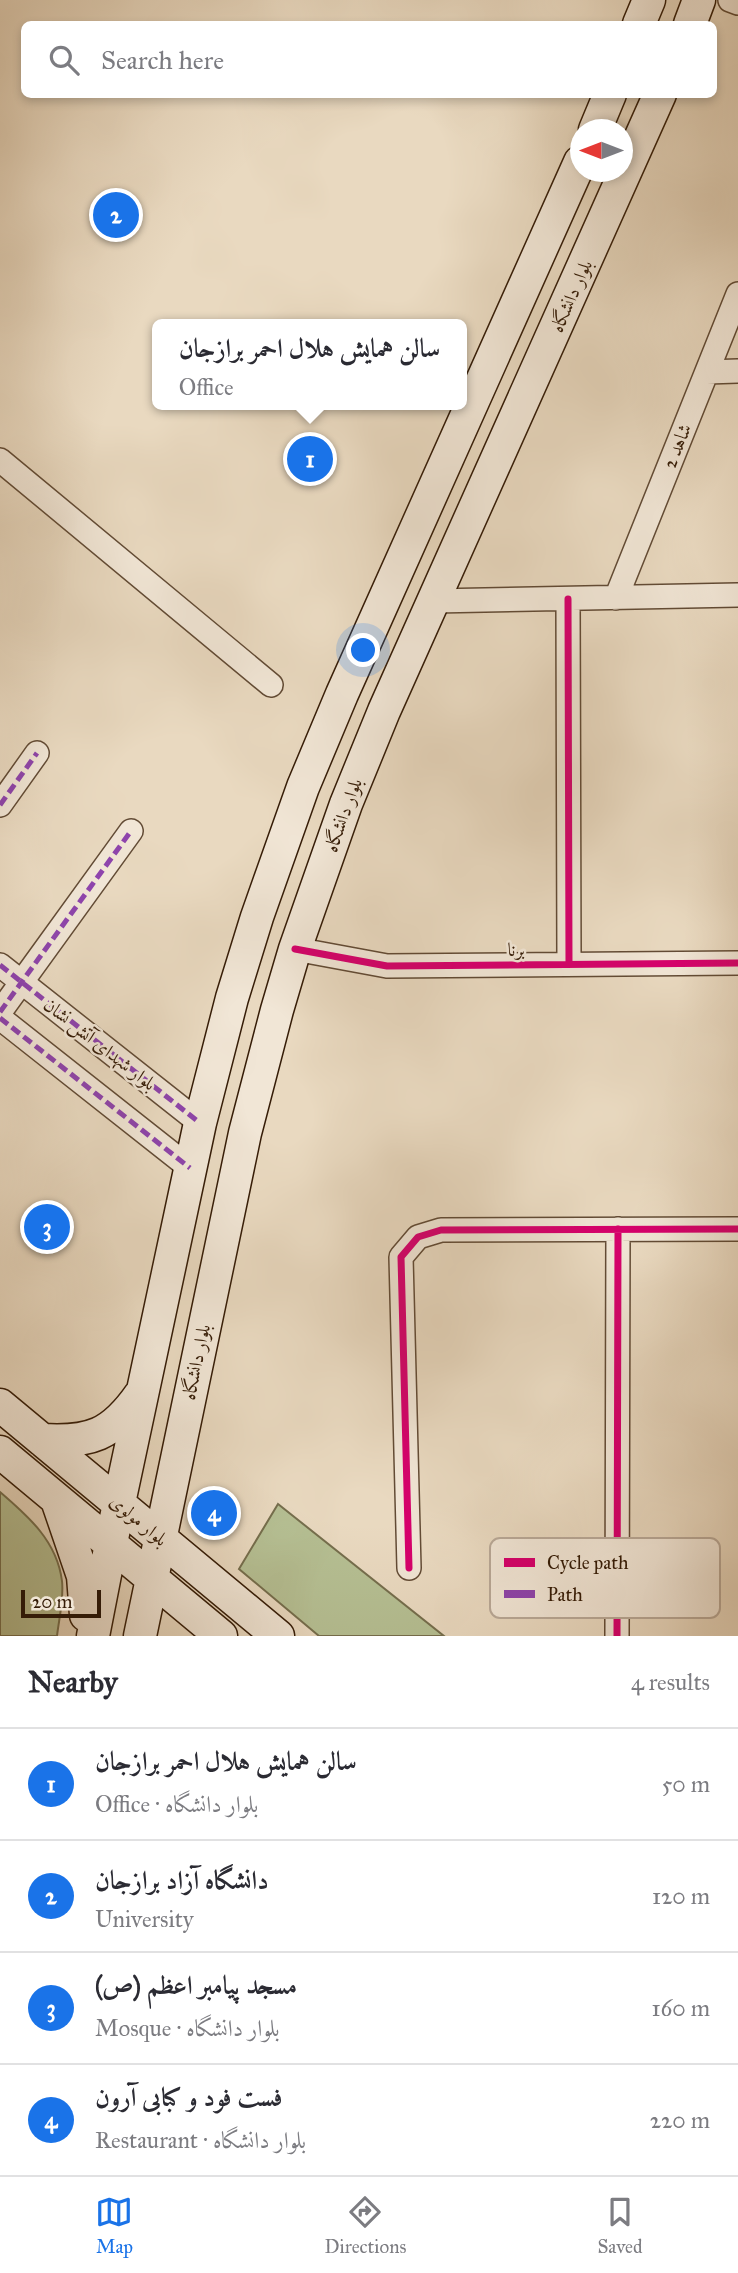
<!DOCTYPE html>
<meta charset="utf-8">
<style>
:root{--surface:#fff;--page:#f7f7f7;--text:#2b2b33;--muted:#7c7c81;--line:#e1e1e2;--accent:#1a73e8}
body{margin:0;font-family:"IM FELL Great Primer",Amiri,serif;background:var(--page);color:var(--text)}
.compass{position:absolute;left:570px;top:119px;width:63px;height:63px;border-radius:50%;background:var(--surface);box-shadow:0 4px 10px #0003;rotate:270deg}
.scale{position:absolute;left:21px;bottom:18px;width:80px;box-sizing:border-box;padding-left:7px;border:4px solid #351c07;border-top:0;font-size:19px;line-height:24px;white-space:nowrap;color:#351c07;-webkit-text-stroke:5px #f1e6d6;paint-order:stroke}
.you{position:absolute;left:364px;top:651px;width:24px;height:24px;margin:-18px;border:5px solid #fff;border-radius:50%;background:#1a73e8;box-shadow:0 0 0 10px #1a73e833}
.badge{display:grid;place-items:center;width:46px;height:46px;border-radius:50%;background:var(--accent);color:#fff;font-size:23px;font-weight:700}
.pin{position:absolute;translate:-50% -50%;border:4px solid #fff;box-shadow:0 2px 7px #0006}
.popup{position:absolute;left:152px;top:319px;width:315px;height:91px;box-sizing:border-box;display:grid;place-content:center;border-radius:10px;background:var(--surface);filter:drop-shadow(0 2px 5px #0005);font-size:23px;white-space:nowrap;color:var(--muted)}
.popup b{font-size:26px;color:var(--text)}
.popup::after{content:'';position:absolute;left:50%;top:100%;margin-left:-14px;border:14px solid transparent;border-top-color:var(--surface)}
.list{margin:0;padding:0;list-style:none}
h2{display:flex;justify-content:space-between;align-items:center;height:91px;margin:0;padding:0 28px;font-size:30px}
h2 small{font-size:23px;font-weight:400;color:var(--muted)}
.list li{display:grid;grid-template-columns:46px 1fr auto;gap:21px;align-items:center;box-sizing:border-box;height:112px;padding:0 28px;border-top:2px solid var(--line)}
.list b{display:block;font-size:26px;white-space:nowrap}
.list p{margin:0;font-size:23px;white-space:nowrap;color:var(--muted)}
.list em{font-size:23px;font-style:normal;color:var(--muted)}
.icon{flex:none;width:38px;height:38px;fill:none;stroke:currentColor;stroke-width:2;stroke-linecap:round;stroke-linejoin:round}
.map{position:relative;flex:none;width:738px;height:1636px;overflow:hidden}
.search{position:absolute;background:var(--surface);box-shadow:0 4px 10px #0003;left:21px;right:21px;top:21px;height:77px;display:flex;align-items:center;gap:18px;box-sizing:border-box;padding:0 24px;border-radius:10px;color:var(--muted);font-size:26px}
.sheet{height:539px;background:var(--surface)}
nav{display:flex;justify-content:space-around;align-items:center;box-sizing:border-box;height:98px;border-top:2px solid var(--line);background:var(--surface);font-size:19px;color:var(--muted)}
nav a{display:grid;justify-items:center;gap:4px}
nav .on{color:var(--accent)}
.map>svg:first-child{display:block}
.green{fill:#b5bf93;stroke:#756e4d;stroke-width:2}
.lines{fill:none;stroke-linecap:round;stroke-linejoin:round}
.minor-casing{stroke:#624b35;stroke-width:26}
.secondary-casing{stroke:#351c07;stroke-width:35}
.minor{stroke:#f1e6d6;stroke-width:23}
.secondary{stroke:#f1e6d6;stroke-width:32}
.quiet{stroke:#8e44ad;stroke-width:5;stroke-dasharray:10 5;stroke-linecap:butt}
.cycleway-casing{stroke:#f1e6d6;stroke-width:11}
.cycleway{stroke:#d6006c;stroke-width:7}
.labels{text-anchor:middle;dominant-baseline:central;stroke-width:5;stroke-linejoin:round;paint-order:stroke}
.street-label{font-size:19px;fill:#351c07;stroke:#f1e6d6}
.key{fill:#f1e6d6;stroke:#b9a998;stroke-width:2}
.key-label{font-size:19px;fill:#351c07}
</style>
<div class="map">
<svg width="738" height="1636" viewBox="0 0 738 1636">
<rect width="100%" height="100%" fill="#e9d9c0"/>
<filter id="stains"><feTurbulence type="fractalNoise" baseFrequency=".00286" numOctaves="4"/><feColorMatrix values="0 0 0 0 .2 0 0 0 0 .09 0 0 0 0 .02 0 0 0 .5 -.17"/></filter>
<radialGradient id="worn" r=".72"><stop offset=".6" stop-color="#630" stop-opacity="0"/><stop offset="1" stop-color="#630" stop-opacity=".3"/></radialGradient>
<!-- green -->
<path class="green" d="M0 1492C28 1516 57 1541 62 1581 64 1598 59 1619 57 1636H0Z
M278 1504 444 1636H319L239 1569Z"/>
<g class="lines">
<defs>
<path id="minor" d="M730 0 738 3
M707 372 738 371
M0 460 271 685
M616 598 738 294
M568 599 569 964
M434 601 738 595
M0 805 37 753
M295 949 387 966 738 963
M0 965 200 1123
M0 1012 131 831
M0 1018 190 1168
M409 1568 401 1257 418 1237 441 1230 738 1229
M617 1636 618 1229"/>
<path id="secondary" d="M639 24 649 0
M690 24 699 0
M595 130 610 94
M0 1405 278 1636
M42 1440C90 1443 112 1435 140 1395
M0 1452 221 1636
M57 1500 83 1576 86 1615
M93 1636 119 1503 200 1123 232 998 257 917 303 787 342 694 580 162
M140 1636 245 1133 277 1010 295 949 346 804 384 711 660 94"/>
</defs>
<!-- minor casing -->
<use href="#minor" class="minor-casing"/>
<!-- secondary casing -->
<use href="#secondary" class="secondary-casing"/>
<!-- minor -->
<use href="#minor" class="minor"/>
<!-- secondary -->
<use href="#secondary" class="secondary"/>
<!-- quiet -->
<path class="quiet" d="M0 805 37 753
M0 965 200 1123
M0 1012 131 831
M0 1018 190 1168"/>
<defs>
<path id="cycleway" d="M568 599 569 964
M295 949 387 966 738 963
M409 1568 401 1257 418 1237 441 1230 738 1229
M617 1636 618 1229"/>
</defs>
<!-- cycleway casing -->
<use href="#cycleway" class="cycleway-casing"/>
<!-- cycleway -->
<use href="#cycleway" class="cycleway"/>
</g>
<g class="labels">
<!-- street labels -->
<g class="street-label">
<text transform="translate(571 296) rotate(-66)">بلوار دانشگاه</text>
<text transform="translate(677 446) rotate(-68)">شاهد 2</text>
<text transform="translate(343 815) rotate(-70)">بلوار دانشگاه</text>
<text x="516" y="949">برنا</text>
<text transform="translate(100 1044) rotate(38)">بلوار شهدای آتش نشان</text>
<text transform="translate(196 1362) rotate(-78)">بلوار دانشگاه</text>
<text transform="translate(139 1520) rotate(40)">بلوار مولوی</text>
</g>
</g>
<!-- legend -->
<rect x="490" y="1538" width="230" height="80" rx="10" class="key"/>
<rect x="504" y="1558" width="31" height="9" fill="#d6006c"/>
<rect x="504" y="1590" width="31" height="8" fill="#8e44ad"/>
<g class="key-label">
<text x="547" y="1569">Cycle path</text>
<text x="547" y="1601">Path</text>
</g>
<rect width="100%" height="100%" filter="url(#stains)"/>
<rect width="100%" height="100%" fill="url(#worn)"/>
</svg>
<svg class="compass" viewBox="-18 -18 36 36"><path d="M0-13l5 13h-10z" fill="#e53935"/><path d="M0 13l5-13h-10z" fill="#7c7c81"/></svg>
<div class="scale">20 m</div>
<div class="you"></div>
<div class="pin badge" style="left:310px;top:459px">1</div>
<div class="popup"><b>سالن همایش هلال احمر برازجان</b>Office</div>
<div class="pin badge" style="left:116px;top:215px">2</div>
<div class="pin badge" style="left:47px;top:1227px">3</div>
<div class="pin badge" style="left:214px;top:1513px">4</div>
<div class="search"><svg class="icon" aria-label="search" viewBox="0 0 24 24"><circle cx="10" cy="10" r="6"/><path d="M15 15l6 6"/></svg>Search here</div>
</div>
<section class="sheet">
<h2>Nearby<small>4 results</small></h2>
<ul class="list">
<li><span class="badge">1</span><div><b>سالن همایش هلال احمر برازجان</b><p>Office · بلوار دانشگاه</p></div><em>50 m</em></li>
<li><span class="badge">2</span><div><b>دانشگاه آزاد برازجان</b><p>University</p></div><em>120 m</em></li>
<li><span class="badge">3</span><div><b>مسجد پیامبر اعظم (ص)</b><p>Mosque · بلوار دانشگاه</p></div><em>160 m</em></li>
<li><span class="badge">4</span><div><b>فست فود و کبابی آرون</b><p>Restaurant · بلوار دانشگاه</p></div><em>220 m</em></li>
</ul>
</section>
<nav>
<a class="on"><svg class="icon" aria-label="map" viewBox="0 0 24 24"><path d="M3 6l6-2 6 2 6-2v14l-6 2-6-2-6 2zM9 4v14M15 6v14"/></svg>Map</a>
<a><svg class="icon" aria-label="directions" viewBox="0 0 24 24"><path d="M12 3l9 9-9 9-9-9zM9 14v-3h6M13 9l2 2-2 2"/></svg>Directions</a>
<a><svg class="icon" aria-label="saved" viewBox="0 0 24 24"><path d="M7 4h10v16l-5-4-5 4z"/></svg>Saved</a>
</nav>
